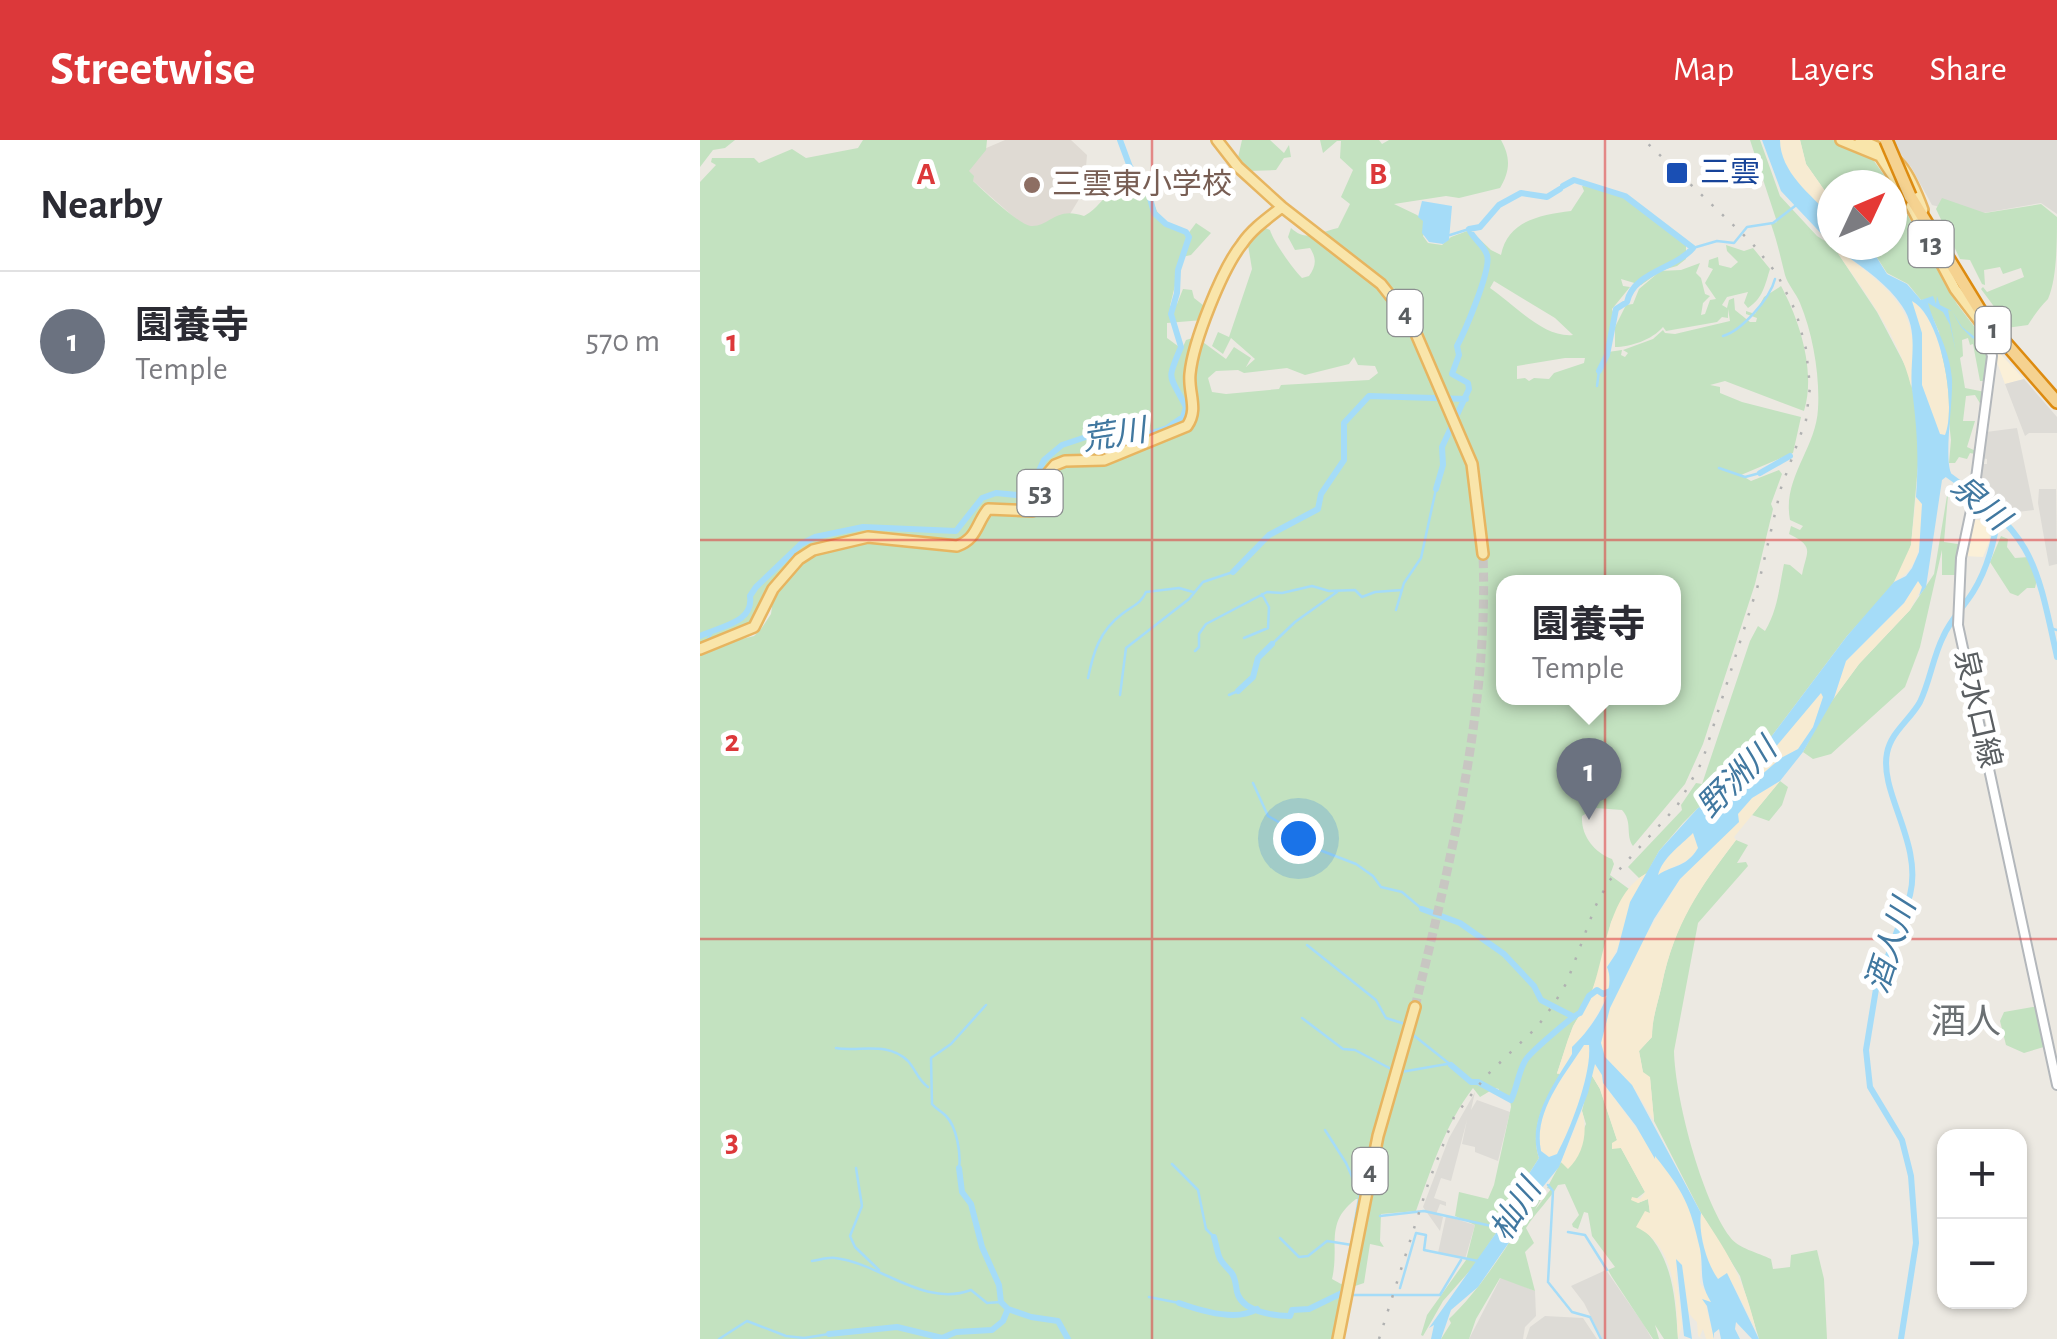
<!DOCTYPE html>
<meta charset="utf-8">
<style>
:root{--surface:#fff;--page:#f2f2f3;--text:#2b2b33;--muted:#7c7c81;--line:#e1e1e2;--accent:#dc383a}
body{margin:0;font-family:"Alegreya Sans","Noto Sans JP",sans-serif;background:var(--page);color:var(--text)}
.controls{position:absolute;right:30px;bottom:30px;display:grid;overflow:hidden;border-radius:20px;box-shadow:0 2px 8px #0004}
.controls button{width:90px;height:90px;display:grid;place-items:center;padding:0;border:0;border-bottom:2px solid var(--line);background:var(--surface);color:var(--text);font:50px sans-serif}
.compass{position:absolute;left:1117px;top:30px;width:90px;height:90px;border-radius:50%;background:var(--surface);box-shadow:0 2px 8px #0004;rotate:46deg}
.you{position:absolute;left:598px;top:698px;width:35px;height:35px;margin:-25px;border:8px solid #fff;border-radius:50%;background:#1a73e8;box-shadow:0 0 0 15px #1a73e833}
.badge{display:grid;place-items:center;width:65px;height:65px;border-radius:50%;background:var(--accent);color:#fff;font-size:32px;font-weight:700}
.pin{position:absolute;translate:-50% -82px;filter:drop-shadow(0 2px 5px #0008)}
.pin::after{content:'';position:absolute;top:52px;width:35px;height:30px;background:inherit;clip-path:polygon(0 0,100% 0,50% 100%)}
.popup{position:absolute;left:796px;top:435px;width:185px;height:130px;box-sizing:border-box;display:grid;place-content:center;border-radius:20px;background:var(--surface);filter:drop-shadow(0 2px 8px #0005);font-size:32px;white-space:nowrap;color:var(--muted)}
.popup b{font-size:38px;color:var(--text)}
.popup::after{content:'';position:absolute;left:50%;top:100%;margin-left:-20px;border:20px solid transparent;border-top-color:var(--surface)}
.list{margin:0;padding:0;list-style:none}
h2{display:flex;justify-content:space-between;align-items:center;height:130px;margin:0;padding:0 40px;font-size:42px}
h2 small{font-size:32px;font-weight:400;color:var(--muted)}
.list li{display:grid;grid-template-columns:65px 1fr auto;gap:30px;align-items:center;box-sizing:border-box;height:140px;padding:0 40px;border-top:2px solid var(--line)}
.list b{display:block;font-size:38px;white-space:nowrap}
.list p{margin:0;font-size:32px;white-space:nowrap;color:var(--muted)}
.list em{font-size:32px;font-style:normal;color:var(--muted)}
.map{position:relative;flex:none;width:1357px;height:1199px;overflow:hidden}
header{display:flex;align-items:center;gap:60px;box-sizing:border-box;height:140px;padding:0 50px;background:var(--accent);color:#fff}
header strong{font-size:48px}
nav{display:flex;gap:55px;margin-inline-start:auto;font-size:35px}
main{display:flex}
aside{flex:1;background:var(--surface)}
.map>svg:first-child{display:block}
.commercial{fill:#fbf0d8}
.industrial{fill:#dddbd6}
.education{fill:#dfdad3}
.green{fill:#c3e2c0;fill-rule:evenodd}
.sand{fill:#f7ebd2}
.water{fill:#a5dcf8;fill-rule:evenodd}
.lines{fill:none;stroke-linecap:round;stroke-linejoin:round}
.stream{stroke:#a5dcf8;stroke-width:2.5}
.river{stroke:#a5dcf8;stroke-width:6}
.primary-tunnel{stroke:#c8c6c2;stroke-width:9;stroke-dasharray:9 4.5;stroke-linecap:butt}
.secondary-casing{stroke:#b3b7bb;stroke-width:12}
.primary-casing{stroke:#e7b560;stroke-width:14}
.highway-casing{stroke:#dd8b10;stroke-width:16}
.secondary{stroke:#fff;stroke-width:8}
.primary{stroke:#f9e5aa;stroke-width:9}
.highway{stroke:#f5d290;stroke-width:11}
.rail{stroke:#b0b1b1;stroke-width:2.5;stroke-dasharray:2.5 12;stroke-linecap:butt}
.highway-bridge-casing{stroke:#dd8b10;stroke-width:16;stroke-linecap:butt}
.highway-bridge{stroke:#f5d290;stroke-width:11}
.grid{fill:none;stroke:#dc383a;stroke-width:2.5;stroke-opacity:0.55}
.transit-dot{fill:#1a4fb4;stroke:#fff;stroke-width:4}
.education-dot{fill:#8d6e63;stroke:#fff;stroke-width:4}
.labels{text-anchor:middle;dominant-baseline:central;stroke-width:10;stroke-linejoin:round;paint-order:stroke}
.shield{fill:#fff;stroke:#8c8e90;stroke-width:2.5}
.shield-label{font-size:28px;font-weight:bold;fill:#5a5e61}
.transit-label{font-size:30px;fill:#164399;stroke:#fff;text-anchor:start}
.education-label{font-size:30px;fill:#785e54;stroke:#fff;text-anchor:start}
.street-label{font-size:30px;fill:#5a5e61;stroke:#fff}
.water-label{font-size:32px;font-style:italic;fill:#4178a0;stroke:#fff}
.quarter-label{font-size:35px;fill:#6b7073;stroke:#fff}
.grid-label{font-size:32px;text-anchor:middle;font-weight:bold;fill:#dc383a;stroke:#fff;stroke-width:10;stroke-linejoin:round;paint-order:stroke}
</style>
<header>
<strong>Streetwise</strong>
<nav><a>Map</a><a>Layers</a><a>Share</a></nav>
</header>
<main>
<aside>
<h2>Nearby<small></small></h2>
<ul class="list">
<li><span class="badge" style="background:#6b7280">1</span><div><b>園養寺</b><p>Temple</p></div><em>570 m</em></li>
</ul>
</aside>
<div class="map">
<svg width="1357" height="1199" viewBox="0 0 1357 1199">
<rect width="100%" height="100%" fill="#ece9e2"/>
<!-- commercial -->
<path class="commercial" d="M1294 207 1324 239 1305 244 1292 209Z
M1273 379 1288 382 1290 400 1283 417 1264 416Z"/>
<!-- industrial -->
<path class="industrial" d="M1189 0H1357V74L1341 63 1272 75 1232 65 1211 27Z
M1324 239 1357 277V293H1329L1325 296 1305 244Z
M1317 288 1334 370 1309 373 1277 345 1281 324H1287V319L1281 318 1286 292Z
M1339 349H1356L1357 424 1349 426 1338 363Z
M775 952 771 970 777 960 810 972 798 1021 775 1012V1007L762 1004 767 980 751 1041 741 1038 734 1058 746 1062V1066L740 1064 736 1074 743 1077 740 1091 723 1067 749 998Z
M746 1076 775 1085 765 1119 738 1113Z
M906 1130 944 1185 952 1199H902L884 1163 871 1146Z
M801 1137 835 1151 836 1176 825 1187 823 1199H769Z
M845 1176 883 1178 897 1199H826L830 1187Z"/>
<!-- education -->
<path class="education" d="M305 0H371L387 15 384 51 370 74 343 88 324 86 263 32 284 9Z"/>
<!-- green -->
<path class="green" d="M0 0H35L25 8 13 10 0 27Z
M163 0H287L286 10 269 31 274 36 273 41C284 51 319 85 331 86 350 87 355 66 384 76 401 67 404 53 421 45L432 56V42L426 45 424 42 437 34C462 61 445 77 487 95L496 83 511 93 491 115 482 117 470 166 477 164 483 149 492 150 494 158 508 169 503 180 467 183V198L482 209 486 200 496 197 526 219 534 207 551 218 546 227 555 219 531 198 523 214 512 206 518 192 529 197 552 129 548 105 563 87 570 90C573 101 593 129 602 138L609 136C616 126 617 119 610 108L595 110 588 97 591 88C607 103 619 92 638 88L650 64 641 57 653 30 640 18 641 1H637L623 13 620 0H679L682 4 689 0H801C811 18 810 31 800 48L759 58 746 56 694 64 717 75 729 85 723 96 728 103 742 105 751 97 770 90 791 110 801 115C808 80 841 75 871 71L884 51 882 46C923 46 956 80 986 106V119L977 126 959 131 981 130 1000 123 996 133 1001 138 1005 154 1010 156 1003 163 1001 175 1005 174 1010 160 1016 159 1005 143 1013 129 1008 127 1009 120 1018 117 1019 125 1031 128 1038 122 1027 111 1026 105 1044 111 1053 108 1070 129C1065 145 1063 158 1048 168L1044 163 1048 152 1027 157 1022 165 1027 168 1029 160 1034 158 1035 170 1050 182H1056L1057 178 1046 174V171L1055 174 1064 157 1081 146C1100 181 1116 232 1104 271L1025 241 1010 245 1020 247V253L1042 262 1101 277 1093 313 1041 335 1051 341 1079 330 1082 334 1071 364 1073 369 1055 444 1003 604 985 644 933 706C925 695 933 682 922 670L895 668 882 676C881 696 894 712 912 719L914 724 910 735 929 749 911 782 901 827 888 862 873 886 857 933 860 934C845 960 829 988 839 1018L809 1065 796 1093 774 1126 743 1161 723 1196 721 1195 727 1175 766 1120 775 1085 755 1076 759 1052 788 1059 794 1045 811 967 810 958 798 954 799 949 795 948 780 957 773 948C745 985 732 1027 716 1071L681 1074 680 1101 684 1107 670 1104 664 1143 646 1149 636 1199H0V511L35 497 38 500 54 496 61 489 71 474 74 452 101 420 112 413 137 408 142 401C109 408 81 423 65 455 60 466 61 476 53 485L0 506V42L16 25 11 22 12 18H54L59 23 92 9 106 18 158 8ZM958 133 939 149 933 164 926 165 915 187V207C930 207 952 200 963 187L966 191 1017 182 1022 177 1028 178V169L1030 181 975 194 965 193 963 190 953 199 923 210 928 213 925 217 921 215 922 210 908 212 906 210 914 176 912 169 930 147 923 146 921 139 941 145ZM794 141 855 178 873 195C843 198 814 164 790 148ZM654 217 658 225 675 226 678 233 669 240 581 245 579 249 526 254 512 252 508 238 516 231 538 230 544 233 587 228 605 235 649 224ZM865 218H885L884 223 854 233 849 239 834 238 829 241 825 238 817 239V226ZM804 442H974V558H804ZM656 1059H666L652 1141 641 1144 632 1139C640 1105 624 1083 656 1059Z
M542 0H570L584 13 589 5 591 17 584 18 576 30 548 31 537 22Z
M1050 0H1060L1080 56 1117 96 1133 106 1177 172 1207 229 1217 267 1220 302 1211 405 1204 426 1189 450 1147 496 1071 597 1029 634 1011 663 998 668 983 683 959 711 947 733 939 738 928 727 982 670 981 665 996 643 1002 644 1050 501 1058 486 1065 491C1078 469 1079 448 1084 424L1090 425 1102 435C1106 412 1116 407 1089 394L1091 386 1100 390 1103 386 1090 380C1082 338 1116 309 1118 269 1120 236 1113 194 1100 163 1096 153 1088 145 1085 135 1081 119 1077 101 1071 84L1077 82Z
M1100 0H1151L1174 21 1191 45H1132V61L1106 24Z
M1192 47 1257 164 1280 194 1288 215 1283 241H1280L1273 204 1270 205 1268 198 1262 200 1263 216 1260 218 1265 248 1285 252 1281 265 1275 255 1266 256 1263 281H1275L1267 307 1276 311 1275 314 1270 313 1267 319 1259 317 1255 323H1249L1251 300 1239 192 1227 165 1228 159 1221 160 1208 144 1187 133 1169 105H1192Z
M1242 58 1285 73 1341 64 1357 77C1357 101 1357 139 1348 159 1340 167 1335 174 1328 185L1299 189 1304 180 1281 149 1283 147 1287 152 1324 137 1321 128 1303 134 1300 127 1284 130 1285 145 1282 144 1270 120 1260 119 1236 69Z
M1249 344 1244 402 1258 404 1257 435H1242V410L1220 507 1205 547 1131 614 1113 619 1103 612 1126 569 1159 524 1210 470 1234 434Z
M1301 396 1308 399 1307 407 1315 418 1329 417 1337 439 1335 448H1327L1318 456 1310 453 1290 422Z
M1080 641 1088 647 1082 665 1069 681 1052 675Z
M1036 700 1048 705 1037 723 1046 722 1048 726 998 783 974 911C975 957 1001 1058 1030 1097 1037 1108 1059 1113 1071 1119L1073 1129 1090 1127 1091 1115 1117 1110 1124 1139 1127 1199H1059L1040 1136 1001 1073 954 981 950 938 943 933 939 911 952 897C952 877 958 863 962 844 975 782 998 750 1036 700Z
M1339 866 1347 906 1324 913 1306 905 1300 881 1304 872Z
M891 934 900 949 917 1000 913 1008H921L945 1052 936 1059 938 1063 948 1059 950 1074 938 1084C973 1114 975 1155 978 1199H964L955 1185 959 1199H953L912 1137 908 1130 915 1127 892 1096 888 1073 884 1072 878 1089 873 1087 872 1084 879 1075 865 1044 858 1045C851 1058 836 1072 826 1088L834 1103 825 1112 835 1151 800 1138 776 1179 769 1199H741L751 1183 749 1179C769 1160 787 1136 803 1112 818 1091 825 1062 845 1052L835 1070 851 1049 847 1048 861 1022 867 1026 886 984 882 971Z"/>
<!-- sand -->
<path class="sand" d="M1080 0H1100L1106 24 1132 61V77C1110 55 1080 32 1080 0Z
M1133 106C1188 148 1225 169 1211 246 1199 195 1162 149 1133 106Z
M1211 160C1241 177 1257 264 1245 295L1240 294 1222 245V214Z
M1216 357 1222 364C1221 393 1224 427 1194 442L1211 405Z
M1219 440 1222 447 1210 470 1159 524 1134 558 1146 521 1204 463Z
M1121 552 1123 557 1113 587 1098 609 1081 618 1044 650 1048 640Z
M1080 641 1034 697 1036 700C999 749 975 783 962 844 958 863 952 877 952 897L939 911 943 932 950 937 954 981 932 945 905 917 901 903 910 868 933 816 980 739 1052 658Z
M993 692 998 708C985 728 974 723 958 736 962 717 981 706 993 692Z
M947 733C931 763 926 800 907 827 921 858 873 902 862 933L857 934C862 919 866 903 872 889 878 876 886 866 891 854 906 815 907 755 947 733Z
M884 905H889C892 935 871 987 857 1014L849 1017 841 1011C833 971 864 937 884 905Z
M895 924 902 935 903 943 987 1057 1001 1111 1000 1143 1013 1163 1005 1161 1014 1199H1006L1003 1189 1000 1196 1003 1199 998 1196 997 1182C982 1170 980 1144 975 1126L982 1185 978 1199C976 1160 977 1106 936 1087L945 1071 950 1073 948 1059 938 1063 931 1060 932 1057 940 1059 945 1052 921 1008 912 1009V1003L917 1000 900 949 891 934Z
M882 971C888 991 884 1014 868 1029L861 1022Z
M1001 1073C1030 1116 1044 1140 1056 1190L1034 1146 1018 1139 1009 1129 999 1084Z"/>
<!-- water -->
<path class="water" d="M1062 0H1080C1080 32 1111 55 1132 77V105L1081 51Z
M722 61 752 66 749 100 743 104 729 102 722 93 723 81 718 77Z
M1132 105H1169L1187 134 1207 144 1221 160 1233 156 1236 164 1237 156 1240 165 1252 171 1262 187 1275 197 1273 199 1261 187 1252 171 1248 170 1256 212 1250 185 1243 172 1228 163C1235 188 1250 210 1252 239 1253 265 1244 315 1251 333L1242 340 1226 447 1219 456 1222 447 1218 441 1204 463 1146 521 1134 558 1103 612 1080 641 1052 658 1038 674 1039 682 980 739 954 779 910 868 901 903 905 917 932 945 1001 1073C998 1094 1007 1124 1018 1139L1027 1133 1059 1199H1052L1036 1182 1035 1189 1040 1199H1021L1019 1189 1014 1193V1199L1007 1166 1002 1159 1011 1162C998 1141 1004 1130 1000 1109 990 1064 983 1051 955 1016V1019L936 986 903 943 902 935 895 924 888 953 859 1027 828 1065 817 1091 778 1147 751 1170 741 1199H731L734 1185 729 1188 796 1093 809 1065 839 1018C826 981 854 944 872 914V907C890 890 918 853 907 827L917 812 930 762 959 711 998 668 1011 663 1037 619 1054 602 1062 603 1071 597 1147 496 1194 442 1206 436 1212 428 1219 412 1222 364 1216 357C1219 316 1217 289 1212 249 1209 221 1220 192 1202 166 1186 141 1155 123 1132 105ZM1212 161C1241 176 1257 266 1245 295L1240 294 1222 245V193ZM1121 553 1123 557 1113 587 1098 609 1081 618 1045 649 1048 640ZM993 693 998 708C986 728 974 724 958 735 963 717 980 706 993 693ZM884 905H889C892 933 871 988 857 1014L849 1017 841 1011C833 972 864 936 884 905Z
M976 1119 982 1125 992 1199 984 1196Z"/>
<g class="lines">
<!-- stream -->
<path class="stream" d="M750 95 769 89
M993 108 1017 101 1034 103 1047 87 1073 83 1095 66
M1023 196C1041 191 1070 159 1075 139
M897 246 899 231
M1019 328 1045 337 1060 333
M696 470 704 443 721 418 736 349
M1350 488 1357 490
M544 498 568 488 569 467 562 454
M4 504 14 490
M572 504 595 482 637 452
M495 511 499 507V494L506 484 567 452 582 453 612 446 629 451 655 450 662 457 675 452 702 450
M388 538C393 514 399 491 422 474 432 466 441 464 446 452L479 448 493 452
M420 555 426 508 489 459 503 442 533 432
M529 555 538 551
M553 643 568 676 610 700 617 709 656 724 673 736 681 747 702 752 722 769
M607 805 676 860 686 878 705 884
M602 878 643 909 655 910 693 930
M712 894 751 925
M136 908C160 912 187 901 208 921 216 930 218 940 228 947
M701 932 747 924
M625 990 646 1023 661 1057
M472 1024 498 1050 506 1089 514 1097
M156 1028 162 1066 150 1096 155 1107 179 1130
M259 1028C261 1014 257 987 246 976 241 971 236 969 232 964L231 918 251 904 286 865
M848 1045 853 1051 848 1142 872 1172 890 1177 901 1199
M680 1076 724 1071 796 1087
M868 1092 885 1095 907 1130
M580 1098 599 1117 608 1116 627 1101 652 1105
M112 1121C119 1120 128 1117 135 1118 180 1123 224 1168 271 1150L287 1163 301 1162
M700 1148 716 1093 726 1095 724 1110 778 1121
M650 1155H740L761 1120
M449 1157 479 1163
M104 1198 129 1194
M19 1199 47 1181 86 1196 104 1198"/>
<!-- river -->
<path class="river" d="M863 46 874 40 925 56 993 108C975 129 933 132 927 162L916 169 907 215 899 231
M1244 332C1332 395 1335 414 1357 517
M1060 333 1090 316
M736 349 743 325 742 307 769 249 768 243 752 234 759 215 757 206C764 193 792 129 787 115 784 105 773 99 769 89L780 87 799 65 821 53 847 57 860 49
M533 432 569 395 618 369 621 354 644 320V283L669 256 766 259
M0 496C21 486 54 483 50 456L56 447 101 404 115 397 163 387 256 391 282 358 296 353 327 356 344 320 362 305 395 294 437 298 467 288 483 277 486 267C469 233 466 242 481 207L471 174 477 153 478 130 489 97 486 92 466 84 454 73 447 47 430 27 420 0
M538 551 553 537 558 518 572 504
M722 769 760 783 804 814 834 846 841 860 872 876
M751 925 771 942H778L811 960C817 948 818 933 825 921 829 913 874 875 880 873L889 856 897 850 903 854 910 851
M259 1028 262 1052 271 1064 282 1107 299 1145 301 1162 308 1169
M655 1091 661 1057
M514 1097C520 1119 516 1116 531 1132 537 1139 535 1148 538 1155 545 1172 575 1176 590 1176L592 1170 609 1169 644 1152
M479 1163C501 1171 537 1182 557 1169
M129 1194 197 1187 242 1198 256 1192 292 1190 303 1181 308 1169 331 1177 358 1181 368 1199
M1201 1199 1216 1103 1211 1036 1202 1000 1170 947 1166 910 1176 849 1210 755C1223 703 1179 653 1187 613 1191 592 1210 580 1220 562 1230 541 1233 517 1243 497 1250 480 1263 468 1273 452 1288 428 1294 401 1299 373"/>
<!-- primary-tunnel -->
<path class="primary-tunnel" d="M715 867C751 719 789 567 783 414"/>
<defs>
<path id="secondary" d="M1298 197 1289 206 1292 216 1273 361 1261 418 1258 485 1357 945"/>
<path id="primary" d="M517 0 538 27 582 67 681 144 711 182 772 324 783 414
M1141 0 1180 16 1201 48
M1160 1C1199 11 1210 35 1223 70
M1211 66 1255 149 1281 183
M0 509 54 487 73 449 99 419 113 410 168 397 257 406C277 399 276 384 288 369L332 371 348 333 355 325 365 321 404 320 487 286C499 269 488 253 490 234 493 202 522 129 542 104 552 89 568 78 582 67
M638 1199 678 996 715 867"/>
<path id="highway" d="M1210 56 1287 182 1357 262"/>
</defs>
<!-- secondary casing -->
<use href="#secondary" class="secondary-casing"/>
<!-- primary casing -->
<use href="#primary" class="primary-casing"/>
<!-- highway casing -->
<use href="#highway" class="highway-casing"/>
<!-- secondary -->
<use href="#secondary" class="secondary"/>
<!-- primary -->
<use href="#primary" class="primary"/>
<!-- highway -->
<use href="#highway" class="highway"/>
<!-- rail -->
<path class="rail" d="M679 1199 729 1041 754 977 786 936 837 887 854 864 867 842 895 767 909 741 977 666 1002 622 1059 442 1081 348 1106 280 1110 247 1106 209 1096 172 1077 134 1052 103 944 0"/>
<defs>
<path id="highway-bridge" d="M1186 0 1210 56"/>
</defs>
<!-- highway-bridge casing -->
<use href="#highway-bridge" class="highway-bridge-casing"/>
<!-- highway-bridge -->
<use href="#highway-bridge" class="highway-bridge"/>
</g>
<!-- grid -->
<path class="grid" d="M452 0V1199M905 0V1199M0 400H1357M0 799H1357"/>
<!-- markers -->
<rect class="transit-dot" x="965" y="21" width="24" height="24" rx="5"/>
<circle class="education-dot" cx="332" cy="45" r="10"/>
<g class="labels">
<!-- shield labels -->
<g class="shield">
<rect x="1208.5" y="81" width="45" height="46" rx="8"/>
<rect x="687.5" y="150" width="35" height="46" rx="8"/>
<rect x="1275.5" y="167" width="35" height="46" rx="8"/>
<rect x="317.5" y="330" width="45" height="46" rx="8"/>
<rect x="652.5" y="1008" width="35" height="46" rx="8"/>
</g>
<g class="shield-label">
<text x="1231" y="104">13</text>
<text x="705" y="173">4</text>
<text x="1293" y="190">1</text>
<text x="340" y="353">53</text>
<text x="670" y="1031">4</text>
</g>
<!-- transit labels -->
<g class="transit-label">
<text x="1000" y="33">三雲</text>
</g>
<!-- education labels -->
<g class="education-label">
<text x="352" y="45">三雲東小学校</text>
</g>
<!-- street labels -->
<g class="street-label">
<text transform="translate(1277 569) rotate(77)">泉水口線</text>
</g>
<!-- water labels -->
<g class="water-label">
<text transform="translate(414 295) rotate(-9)">荒川</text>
<text transform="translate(1280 363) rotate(41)">泉川</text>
<text transform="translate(1037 638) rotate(-45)">野洲川</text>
<text transform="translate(1191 806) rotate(-72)">酒人川</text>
<text transform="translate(816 1070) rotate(-58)">杣川</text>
</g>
<!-- quarter labels -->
<g class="quarter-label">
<text x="1266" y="882">酒人</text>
</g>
</g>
<g class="grid-label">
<text x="226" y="44">A</text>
<text x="678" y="44">B</text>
<text x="32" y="211">1</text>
<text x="32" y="611">2</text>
<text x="32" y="1011">3</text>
</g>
</svg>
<div class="controls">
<button>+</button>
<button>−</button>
</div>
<svg class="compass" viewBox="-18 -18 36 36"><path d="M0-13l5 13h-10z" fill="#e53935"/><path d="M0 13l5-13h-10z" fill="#7c7c81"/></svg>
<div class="you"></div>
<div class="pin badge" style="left:889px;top:680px;background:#6b7280">1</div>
<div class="popup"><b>園養寺</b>Temple</div>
</div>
</main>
